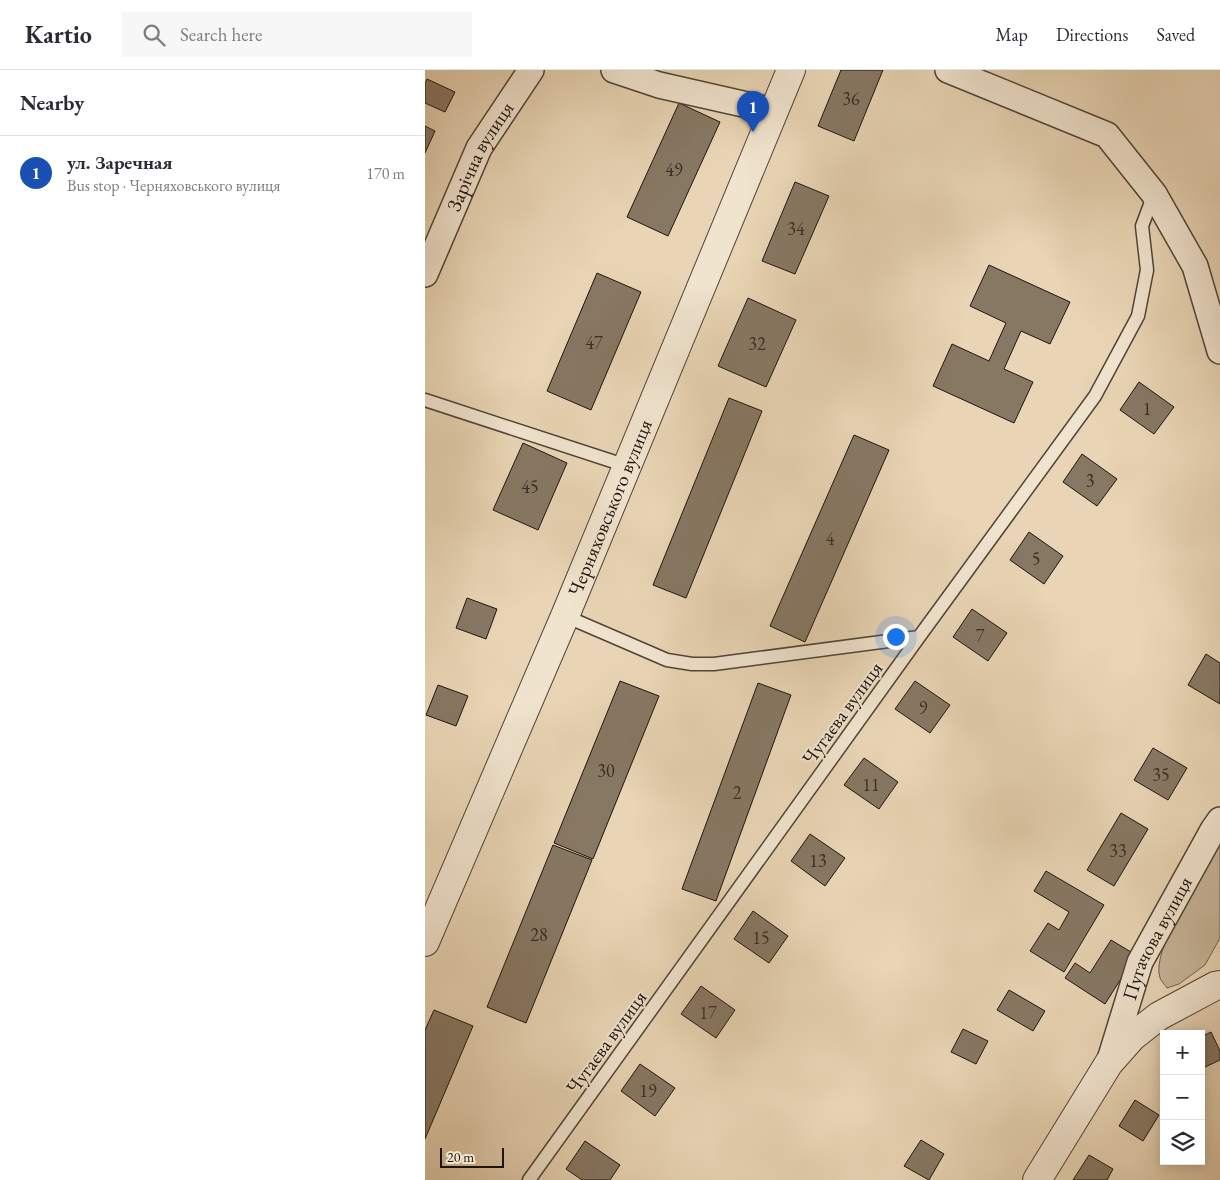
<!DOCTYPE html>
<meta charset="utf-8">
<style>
:root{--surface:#fff;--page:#f7f7f7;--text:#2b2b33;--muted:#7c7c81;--line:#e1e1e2;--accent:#b45309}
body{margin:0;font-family:"EB Garamond",serif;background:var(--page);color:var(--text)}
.controls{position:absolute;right:15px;bottom:15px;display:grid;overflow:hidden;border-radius:0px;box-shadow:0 2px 12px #0003}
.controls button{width:45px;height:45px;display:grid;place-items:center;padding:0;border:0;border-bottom:1px solid var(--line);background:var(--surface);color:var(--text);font:25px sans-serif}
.scale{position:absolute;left:15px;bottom:12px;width:64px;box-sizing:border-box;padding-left:5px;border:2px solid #1d140d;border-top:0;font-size:14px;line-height:18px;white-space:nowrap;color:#1d140d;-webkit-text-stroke:4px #f1e4cf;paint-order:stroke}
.you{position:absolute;left:470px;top:566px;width:18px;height:18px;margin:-12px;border:4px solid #fff;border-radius:50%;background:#1a73e8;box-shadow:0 0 0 8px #1a73e833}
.badge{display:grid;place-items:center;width:32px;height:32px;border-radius:50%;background:var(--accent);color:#fff;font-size:16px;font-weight:700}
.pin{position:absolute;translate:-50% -41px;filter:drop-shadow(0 1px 2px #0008)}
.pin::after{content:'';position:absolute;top:26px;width:18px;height:15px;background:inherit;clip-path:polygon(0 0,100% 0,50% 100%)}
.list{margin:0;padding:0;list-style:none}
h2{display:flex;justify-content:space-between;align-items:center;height:65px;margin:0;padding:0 20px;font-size:21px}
h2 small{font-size:16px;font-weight:400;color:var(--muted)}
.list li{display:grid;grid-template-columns:32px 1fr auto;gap:15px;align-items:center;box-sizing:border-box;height:75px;padding:0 20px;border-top:1px solid var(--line)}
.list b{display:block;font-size:19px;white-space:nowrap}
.list p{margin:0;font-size:16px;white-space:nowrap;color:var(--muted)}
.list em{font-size:16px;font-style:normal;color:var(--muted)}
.icon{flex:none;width:28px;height:28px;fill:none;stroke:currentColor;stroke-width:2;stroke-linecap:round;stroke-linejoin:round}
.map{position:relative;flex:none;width:795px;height:1110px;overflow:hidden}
header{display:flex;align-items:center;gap:30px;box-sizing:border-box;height:70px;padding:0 25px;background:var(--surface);border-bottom:1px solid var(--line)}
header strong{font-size:24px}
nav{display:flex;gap:28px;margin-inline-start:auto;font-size:18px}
.search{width:350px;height:45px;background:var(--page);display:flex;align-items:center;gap:12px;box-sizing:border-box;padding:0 18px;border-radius:0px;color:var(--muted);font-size:19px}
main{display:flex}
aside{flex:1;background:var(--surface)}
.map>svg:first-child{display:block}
.green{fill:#c6b498;stroke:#726452}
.building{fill:#877864;stroke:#1d140d}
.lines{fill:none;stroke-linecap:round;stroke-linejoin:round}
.service-casing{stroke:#504437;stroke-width:15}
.minor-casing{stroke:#504437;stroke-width:28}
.tertiary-casing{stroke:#504437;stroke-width:30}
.service{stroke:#f1e4cf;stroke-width:12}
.minor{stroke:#f1e4cf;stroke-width:25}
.tertiary{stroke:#f1e4cf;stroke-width:28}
.labels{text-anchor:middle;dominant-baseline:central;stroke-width:4;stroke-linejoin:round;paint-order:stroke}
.number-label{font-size:18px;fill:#382d23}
.street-label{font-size:20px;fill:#1d140d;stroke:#f1e4cf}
</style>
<header>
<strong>Kartio</strong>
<div class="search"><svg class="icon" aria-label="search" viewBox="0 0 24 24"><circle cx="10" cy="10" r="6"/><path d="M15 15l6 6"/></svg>Search here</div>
<nav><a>Map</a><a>Directions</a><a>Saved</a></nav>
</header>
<main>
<aside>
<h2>Nearby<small></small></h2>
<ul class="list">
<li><span class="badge" style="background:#1a4fb4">1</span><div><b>ул. Заречная</b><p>Bus stop · Черняховського вулиця</p></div><em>170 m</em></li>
</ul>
</aside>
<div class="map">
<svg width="795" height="1110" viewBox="0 0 795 1110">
<rect width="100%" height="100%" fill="#e9d5b5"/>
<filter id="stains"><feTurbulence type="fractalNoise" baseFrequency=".004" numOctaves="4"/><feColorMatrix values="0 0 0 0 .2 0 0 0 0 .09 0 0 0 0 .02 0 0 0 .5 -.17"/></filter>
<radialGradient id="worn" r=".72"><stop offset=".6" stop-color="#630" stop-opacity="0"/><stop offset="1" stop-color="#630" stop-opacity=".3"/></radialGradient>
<!-- green -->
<path class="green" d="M795 773V868L780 895 754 914 742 918C740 915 736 911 735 908 725 879 780 799 795 773Z"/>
<!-- building -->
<path class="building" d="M416 0H458L429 71 393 56Z
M2 9 30 22 20 42 0 33V13Z
M254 33 295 52 243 166 202 147Z
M0 56 10 61 0 83Z
M370 112 404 126 370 204 337 191Z
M564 195 645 232 625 274 596 261 579 299 608 312 589 353 508 316 527 274 564 291 581 253 545 236Z
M172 203 216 222 166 340 122 321Z
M323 228 371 250 341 317 293 296Z
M714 312 749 337 729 364 695 340Z
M304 328 337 341 261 528 228 515Z
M429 365 464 380 380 572 345 556Z
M98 373 142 393 113 460 68 440Z
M657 384 692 409 672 436 638 412Z
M604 462 638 486 619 514 585 490Z
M42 528 72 539 61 569 31 558Z
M547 539 582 563 563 591 528 567Z
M781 584 795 593V634L763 615Z
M195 611 234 626 168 789 129 773Z
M490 611 525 635 505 663 470 639Z
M333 613 366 625 291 831 257 819Z
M13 615 43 626 31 656 1 645Z
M728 678 762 698 743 730 709 710Z
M439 688 473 712 454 739 419 715Z
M696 743 723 759 689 816 662 800Z
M385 764 420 788 400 816 366 791Z
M128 775 167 790 101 953 62 937Z
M621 801 679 835 639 902 605 881 623 853 634 860 644 842 609 821Z
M328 841 363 866 344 893 309 869Z
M686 870 711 885 680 934 640 908 650 893 665 903Z
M276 916 310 940 291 968 256 944Z
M584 920 620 941 608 961 572 940Z
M9 940 48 956 0 1069V960Z
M538 959 563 971 551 994 526 982Z
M786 962 795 981V990L776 999V967Z
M215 994 250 1018 230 1046 196 1021Z
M710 1030 734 1045 718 1071 694 1056Z
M496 1070 519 1084 504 1110 479 1096Z
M160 1071 195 1095 185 1110H157L141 1099Z
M664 1085 688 1099 682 1110H648Z"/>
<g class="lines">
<defs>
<path id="service" d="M0 330 202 396
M140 546 242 590 267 594H289L494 567
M104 1110 494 567 670 326 713 246 722 200 717 156 729 124"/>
<g id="minor">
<path d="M189 0 234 15 349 41"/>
<path d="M523 0 682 65 729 124 770 196 795 281"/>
<path id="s1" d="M0 204 54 78 106 0"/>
<path id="s2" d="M684 993 715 892 788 760 795 750"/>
</g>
<g id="tertiary">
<path id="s3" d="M0 872 140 546 366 0"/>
<path d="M612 1110 684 993 707 967 734 946 790 916 795 915"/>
</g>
</defs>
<!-- service casing -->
<use href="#service" class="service-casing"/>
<!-- minor casing -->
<use href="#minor" class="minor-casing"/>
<!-- tertiary casing -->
<use href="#tertiary" class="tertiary-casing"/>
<!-- service -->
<use href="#service" class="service"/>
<!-- minor -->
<use href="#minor" class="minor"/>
<!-- tertiary -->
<use href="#tertiary" class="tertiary"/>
</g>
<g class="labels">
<!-- number labels -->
<g class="number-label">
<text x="426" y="28">36</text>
<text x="249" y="99">49</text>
<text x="371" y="158">34</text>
<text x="169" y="272">47</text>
<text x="332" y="273">32</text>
<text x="722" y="338">1</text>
<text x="665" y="410">3</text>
<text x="105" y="416">45</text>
<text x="405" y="468">4</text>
<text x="611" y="488">5</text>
<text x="555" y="565">7</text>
<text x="498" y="637">9</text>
<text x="181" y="700">30</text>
<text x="736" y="704">35</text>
<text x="446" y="714">11</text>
<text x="312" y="722">2</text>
<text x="693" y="780">33</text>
<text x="393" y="790">13</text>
<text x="114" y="864">28</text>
<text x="336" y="867">15</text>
<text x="283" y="942">17</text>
<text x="223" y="1020">19</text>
</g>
<!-- street labels -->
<g class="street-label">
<text stroke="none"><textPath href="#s1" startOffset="130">Зарічна вулиця</textPath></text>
<text stroke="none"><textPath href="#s3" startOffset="472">Черняховського вулиця</textPath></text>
<text transform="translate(417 643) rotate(-54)">Чугаєва вулиця</text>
<text stroke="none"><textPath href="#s2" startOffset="134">Пугачова вулиця</textPath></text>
<text transform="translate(181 972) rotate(-54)">Чугаєва вулиця</text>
</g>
</g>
<rect width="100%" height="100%" filter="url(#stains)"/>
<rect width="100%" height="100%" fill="url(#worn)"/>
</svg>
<div class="controls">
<button>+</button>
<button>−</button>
<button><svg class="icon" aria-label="layers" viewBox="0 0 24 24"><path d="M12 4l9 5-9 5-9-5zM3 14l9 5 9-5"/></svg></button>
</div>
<div class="scale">20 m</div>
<div class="you"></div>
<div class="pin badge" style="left:328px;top:62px;background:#1a4fb4">1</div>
</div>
</main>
